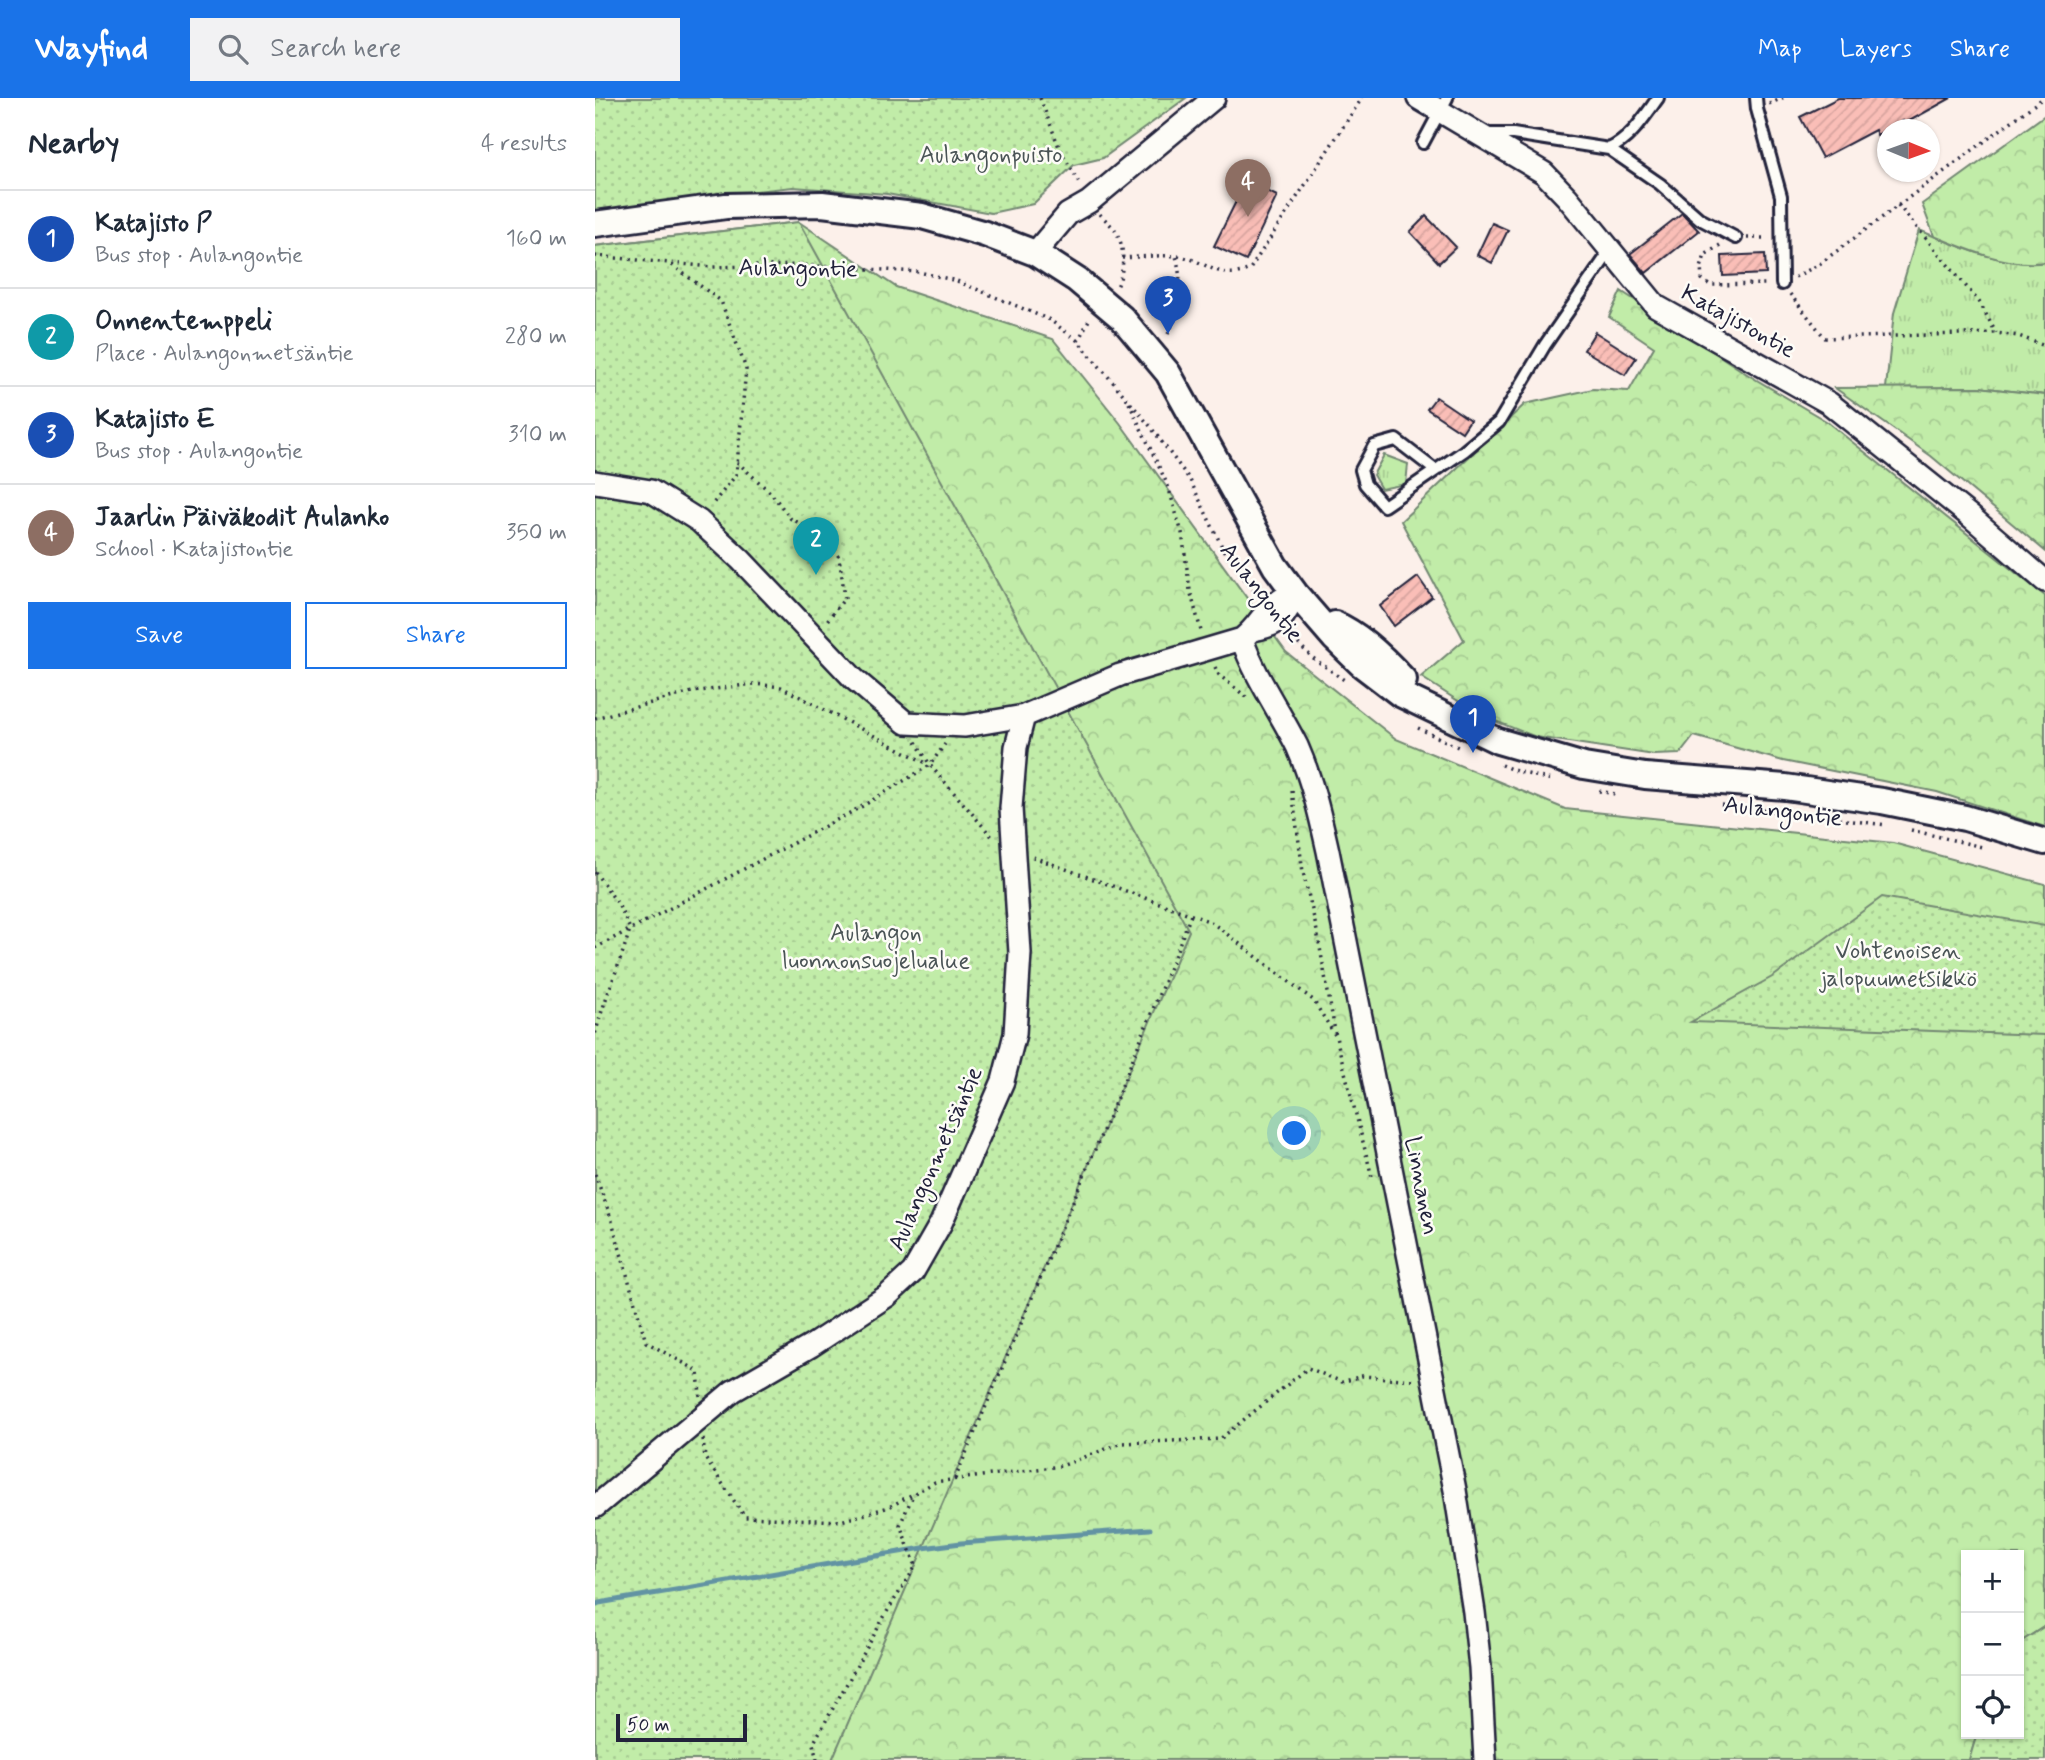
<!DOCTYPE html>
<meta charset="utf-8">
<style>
:root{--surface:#fff;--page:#f2f2f3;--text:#1f2937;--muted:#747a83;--line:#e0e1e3;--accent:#1a73e8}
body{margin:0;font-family:Mynerve,sans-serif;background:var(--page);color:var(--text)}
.controls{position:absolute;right:21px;bottom:21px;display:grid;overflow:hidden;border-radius:0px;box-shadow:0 2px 5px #0004}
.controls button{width:63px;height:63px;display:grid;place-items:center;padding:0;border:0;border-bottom:2px solid var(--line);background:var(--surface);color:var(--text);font:35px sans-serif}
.compass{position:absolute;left:1282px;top:21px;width:63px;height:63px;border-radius:50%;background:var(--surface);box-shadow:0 2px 5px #0004;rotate:91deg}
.scale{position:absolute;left:21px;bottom:18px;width:131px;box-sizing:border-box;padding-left:7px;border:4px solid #22223b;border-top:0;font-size:19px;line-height:24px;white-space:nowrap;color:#22223b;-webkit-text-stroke:5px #fdfcf7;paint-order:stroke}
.you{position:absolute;left:700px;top:1036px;width:24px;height:24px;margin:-18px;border:5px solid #fff;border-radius:50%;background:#1a73e8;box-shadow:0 0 0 10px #1a73e833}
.badge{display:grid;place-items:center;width:46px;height:46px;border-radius:50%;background:var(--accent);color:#fff;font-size:23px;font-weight:700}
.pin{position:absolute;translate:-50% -58px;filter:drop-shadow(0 2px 4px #0008)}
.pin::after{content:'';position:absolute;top:37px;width:24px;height:21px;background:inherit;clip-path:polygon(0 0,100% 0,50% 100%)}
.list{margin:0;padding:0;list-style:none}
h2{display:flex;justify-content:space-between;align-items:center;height:91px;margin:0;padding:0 28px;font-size:30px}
h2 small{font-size:23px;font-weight:400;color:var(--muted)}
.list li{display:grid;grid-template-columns:46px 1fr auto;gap:21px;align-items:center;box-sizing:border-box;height:98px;padding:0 28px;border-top:2px solid var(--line)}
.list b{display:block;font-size:26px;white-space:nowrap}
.list p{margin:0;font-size:23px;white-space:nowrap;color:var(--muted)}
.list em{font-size:23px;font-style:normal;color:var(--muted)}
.actions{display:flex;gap:14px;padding:21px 28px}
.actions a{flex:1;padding:16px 0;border:2px solid var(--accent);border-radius:0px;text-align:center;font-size:24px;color:var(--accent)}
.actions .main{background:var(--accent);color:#fff}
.icon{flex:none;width:38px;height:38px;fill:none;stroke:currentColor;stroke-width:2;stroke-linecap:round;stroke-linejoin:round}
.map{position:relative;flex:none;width:1450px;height:1662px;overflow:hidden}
header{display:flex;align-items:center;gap:42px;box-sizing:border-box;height:98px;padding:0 35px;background:var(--accent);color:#fff}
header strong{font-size:33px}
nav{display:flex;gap:38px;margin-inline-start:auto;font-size:24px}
.search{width:490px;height:63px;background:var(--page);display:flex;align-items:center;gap:18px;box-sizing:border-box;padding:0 24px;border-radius:0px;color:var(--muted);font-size:26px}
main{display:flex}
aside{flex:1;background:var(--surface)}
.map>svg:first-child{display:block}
.grass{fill:url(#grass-tufts);stroke:#728772;stroke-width:2}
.forest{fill:url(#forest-crowns);stroke:#728772;stroke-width:2}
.park{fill:url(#park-dots);stroke:#728772;stroke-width:2}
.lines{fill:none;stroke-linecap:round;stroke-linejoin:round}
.stream{stroke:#6293a3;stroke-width:5}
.building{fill:url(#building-hatch);stroke:#22223b;stroke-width:2}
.service-casing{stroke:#22223b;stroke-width:16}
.minor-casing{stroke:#22223b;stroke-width:26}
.tertiary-casing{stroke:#22223b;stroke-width:30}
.path{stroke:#22223b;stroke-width:3.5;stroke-dasharray:2 5;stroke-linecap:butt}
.service{stroke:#fdfcf7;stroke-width:10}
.minor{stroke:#fdfcf7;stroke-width:21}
.tertiary{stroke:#fdfcf7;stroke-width:24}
.labels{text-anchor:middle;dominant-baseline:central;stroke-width:5;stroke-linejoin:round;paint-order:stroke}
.park-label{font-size:24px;fill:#4a5456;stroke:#fdfcf7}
.street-label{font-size:24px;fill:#22223b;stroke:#fdfcf7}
</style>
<header>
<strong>Wayfind</strong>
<div class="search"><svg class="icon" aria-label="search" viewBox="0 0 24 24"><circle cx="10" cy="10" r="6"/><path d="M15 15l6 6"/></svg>Search here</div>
<nav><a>Map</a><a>Layers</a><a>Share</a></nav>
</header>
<main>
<aside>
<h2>Nearby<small>4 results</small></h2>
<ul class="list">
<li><span class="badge" style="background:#1a4fb4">1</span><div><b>Katajisto P</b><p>Bus stop · Aulangontie</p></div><em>160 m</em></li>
<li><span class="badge" style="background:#0f9aa8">2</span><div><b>Onnentemppeli</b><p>Place · Aulangonmetsäntie</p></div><em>280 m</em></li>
<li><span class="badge" style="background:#1a4fb4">3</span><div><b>Katajisto E</b><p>Bus stop · Aulangontie</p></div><em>310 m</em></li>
<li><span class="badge" style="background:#8d6e63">4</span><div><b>Jaarlin Päiväkodit Aulanko</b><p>School · Katajistontie</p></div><em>350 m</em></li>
</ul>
<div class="actions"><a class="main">Save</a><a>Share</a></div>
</aside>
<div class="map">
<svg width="1450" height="1662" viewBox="0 0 1450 1662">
<defs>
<pattern id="grass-tufts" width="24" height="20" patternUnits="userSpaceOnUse" patternTransform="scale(1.75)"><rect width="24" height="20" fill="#c1eca8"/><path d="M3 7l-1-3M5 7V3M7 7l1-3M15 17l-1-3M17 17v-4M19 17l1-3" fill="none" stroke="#a6ca92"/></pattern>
<pattern id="forest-crowns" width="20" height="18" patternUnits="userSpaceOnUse" patternTransform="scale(1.75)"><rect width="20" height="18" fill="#c1eca8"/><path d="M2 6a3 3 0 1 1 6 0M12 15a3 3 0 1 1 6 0" fill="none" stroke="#a6ca92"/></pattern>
<pattern id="park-dots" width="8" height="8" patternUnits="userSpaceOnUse" patternTransform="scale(1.75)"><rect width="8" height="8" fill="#c1eca8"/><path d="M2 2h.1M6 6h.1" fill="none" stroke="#a6ca92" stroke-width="1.8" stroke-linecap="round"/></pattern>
<pattern id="building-hatch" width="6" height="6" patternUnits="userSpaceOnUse" patternTransform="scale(1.75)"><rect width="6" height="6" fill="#fabeb7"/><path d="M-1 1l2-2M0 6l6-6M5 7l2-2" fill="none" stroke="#d6a39e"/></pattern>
</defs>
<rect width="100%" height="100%" fill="#fcf0ea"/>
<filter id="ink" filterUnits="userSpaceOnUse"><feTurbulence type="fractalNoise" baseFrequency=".0143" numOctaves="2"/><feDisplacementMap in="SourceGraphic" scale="14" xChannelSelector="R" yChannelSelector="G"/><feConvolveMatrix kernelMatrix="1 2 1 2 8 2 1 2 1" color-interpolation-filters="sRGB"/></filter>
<g filter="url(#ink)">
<!-- grass -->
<path class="grass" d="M1324 132C1358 146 1413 171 1450 164V297L1384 289 1291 290 1299 215Z
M789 357 813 366 811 386 786 391 778 377Z"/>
<!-- forest -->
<path class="forest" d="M1450 17V164C1416 170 1370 151 1339 138L1327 106Z
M204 124 301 189 458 241 525 325 691 554 801 641 970 711 1298 745 1450 786V1528L1424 1545V1457H1371V1636H1382L1374 1662H0V148Z
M1026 193 1155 278 1231 323 1450 498V729L1342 694 1188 663 1099 638 1085 656 1059 657 941 639 885 617 826 579 869 542 806 423 930 306 998 291 1034 293 1059 249 1014 219Z
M1384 289 1450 297V453L1336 358 1240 290Z"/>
<!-- park -->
<path class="park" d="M0 0H591L508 60 479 67 438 106 396 115 292 96 198 89 125 97 0 117Z
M204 124 594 833 237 1662H0V148Z
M1287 799 1450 828V937L1096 924 1179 878Z
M1450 1528V1662H1374L1382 1636H1424V1545Z"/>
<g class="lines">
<!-- stream -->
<path class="stream" d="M0 1507 4 1505 328 1450 366 1445 555 1431"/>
</g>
<!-- building -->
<path class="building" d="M1243 0H1356L1309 26 1308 23 1282 37 1280 32 1227 60 1205 19Z
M651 83 682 98 651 163 619 148Z
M1087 115 1104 133 1051 175 1035 156Z
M831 118 861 149 844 165 815 134Z
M897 125 913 132 897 165 882 157Z
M1170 156 1171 176 1128 178 1127 158Z
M1000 234 1041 260 1030 277 989 252Z
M841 299 875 322 867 334 832 311Z
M823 479 837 499 799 528 785 508Z"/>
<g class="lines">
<defs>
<path id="service" d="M1161 0 1162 11 1186 98 1187 186
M890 36H918L1014 51C1036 41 1049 19 1063 0
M828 45 852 0
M1014 51 1065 86 1105 121 1141 140
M840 372 801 342 779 348 766 372 770 386 789 408 869 353 904 324 950 247 1015 153"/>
<path id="minor" d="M823 0 949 75 972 99 1061 208 1234 305 1375 418 1450 483
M440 155 473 116 494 104 619 0
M0 384 56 393 104 423 146 462 259 581 311 625 370 628 429 618 421 649 416 710 425 855 420 936 408 983 346 1125 318 1174 292 1198 216 1248 138 1293 0 1409
M658 532C685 527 691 520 700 495
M647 541C660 579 684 612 702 648 717 682 725 717 733 753L860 1392 879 1514 885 1569 890 1662
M429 618 525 577 647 541C670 523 667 507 700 495"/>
<path id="tertiary" d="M0 126 131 108 227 106 327 118 390 136 440 155 482 182 527 220 573 275 680 468 700 495 739 540 767 567 805 596 903 643 989 668 1050 678 1190 689 1287 703 1370 720 1450 744
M740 526C766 537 790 561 809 582"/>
</defs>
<!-- service casing -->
<use href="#service" class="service-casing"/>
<!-- minor casing -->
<use href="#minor" class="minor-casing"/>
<!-- tertiary casing -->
<use href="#tertiary" class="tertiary-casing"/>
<!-- path -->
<path class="path" d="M445 0 464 49 485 87
M1174 6 1188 0
M1303 107 1385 205 1401 235
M505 116C510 122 517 127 521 134 531 150 529 175 521 191
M1152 140H1173
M1125 147 1110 157 1106 170 1107 181 1115 187 1173 186
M0 158 118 169 205 167 324 174 362 183 455 222 483 243 555 328 595 382 630 455 662 497
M527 160C545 159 564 157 582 158 611 161 624 185 655 171L767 0
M77 167 126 203 151 271 141 377 116 408
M1200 179 1223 167 1448 0
M1195 196 1230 240 1401 235 1424 238 1450 248
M573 236C586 210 588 186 581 158
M483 243 495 220
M534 305 573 388 587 435 595 492 606 533
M142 364 176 395 196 421 229 436 244 459 250 500 231 524
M693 536 718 560 752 584
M620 569 624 577 655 602
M0 620 97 594 159 586 186 589 333 666
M823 630 863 649
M321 644 335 667 399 741
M906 667 921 673 956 682
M697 693 708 774 722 833 741 939 777 1079
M1004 693 1020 696
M1126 707 1292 727
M1316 732 1387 749
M438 759 616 824 718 902 740 937
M0 774 23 806 35 831C25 867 9 901 0 937
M0 850 266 709 335 667 350 646
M0 1076 17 1123 51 1244 103 1273 105 1298
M108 1341 110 1360 150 1419 246 1423 294 1409 340 1384 466 1368 527 1345 625 1341 713 1270 747 1284 767 1278 820 1282
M360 1381 524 995 596 817
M222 1662 218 1646 293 1512 321 1468 305 1427 318 1397"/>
<!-- service -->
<use href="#service" class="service"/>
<!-- minor -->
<use href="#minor" class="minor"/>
<!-- tertiary -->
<use href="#tertiary" class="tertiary"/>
</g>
</g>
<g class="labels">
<!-- park labels -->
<g class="park-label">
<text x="396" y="57">Aulangonpuisto</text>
<text x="281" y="835">Aulangon<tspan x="281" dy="28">luonnonsuojelualue</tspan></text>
<text x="1303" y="853">Vohtenoisen<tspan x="1303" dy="28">jalopuumetsikkö</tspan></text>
</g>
<!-- street labels -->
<g class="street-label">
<text transform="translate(203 171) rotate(1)">Aulangontie</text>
<text transform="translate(1143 224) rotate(29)">Katajistontie</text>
<text transform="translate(666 495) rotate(52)">Aulangontie</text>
<text transform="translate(1188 714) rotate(7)">Aulangontie</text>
<text transform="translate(341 1061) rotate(-66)">Aulangonmetsäntie</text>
<text transform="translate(826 1088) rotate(79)">Linnanen</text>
</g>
</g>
</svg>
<div class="controls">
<button>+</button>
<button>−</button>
<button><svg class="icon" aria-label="locate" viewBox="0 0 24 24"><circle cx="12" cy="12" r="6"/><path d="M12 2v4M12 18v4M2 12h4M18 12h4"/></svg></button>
</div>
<svg class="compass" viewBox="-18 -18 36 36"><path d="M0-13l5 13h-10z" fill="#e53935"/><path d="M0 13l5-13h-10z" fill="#747a83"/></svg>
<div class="scale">50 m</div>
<div class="you"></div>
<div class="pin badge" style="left:878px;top:655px;background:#1a4fb4">1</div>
<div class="pin badge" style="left:221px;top:477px;background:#0f9aa8">2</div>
<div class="pin badge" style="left:573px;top:236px;background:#1a4fb4">3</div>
<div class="pin badge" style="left:653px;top:119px;background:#8d6e63">4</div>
</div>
</main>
